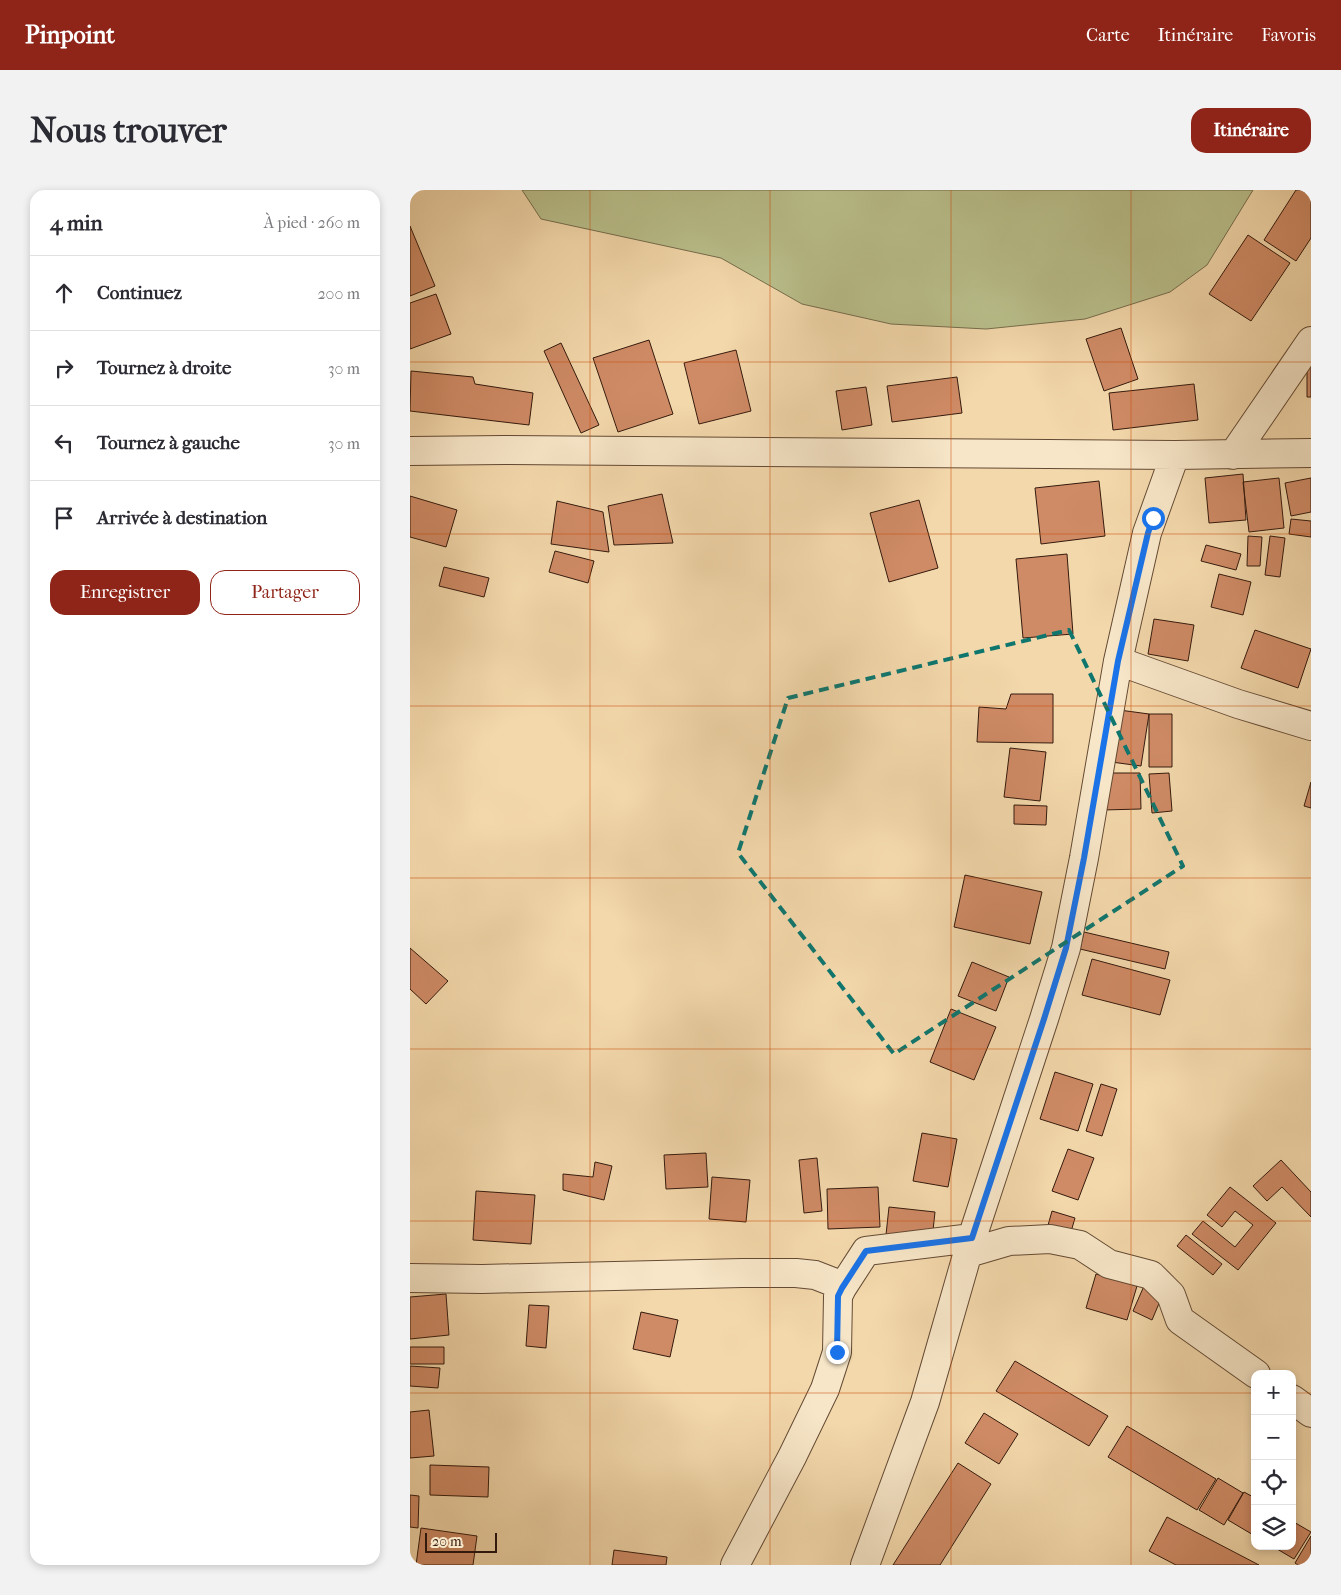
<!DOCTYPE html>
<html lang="fr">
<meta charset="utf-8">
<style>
:root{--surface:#fff;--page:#f2f2f3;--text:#2b2b33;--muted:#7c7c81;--line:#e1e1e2;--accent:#8f2418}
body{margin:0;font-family:"IM FELL French Canon",serif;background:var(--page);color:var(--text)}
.controls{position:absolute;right:15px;bottom:15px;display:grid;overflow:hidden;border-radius:10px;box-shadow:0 2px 8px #0003}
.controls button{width:45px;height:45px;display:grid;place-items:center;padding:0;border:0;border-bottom:1px solid var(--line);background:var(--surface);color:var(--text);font:25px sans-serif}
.scale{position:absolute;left:15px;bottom:12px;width:72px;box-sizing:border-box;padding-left:5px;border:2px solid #341a0d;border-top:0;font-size:14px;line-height:18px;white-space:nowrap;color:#341a0d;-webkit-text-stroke:4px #f7e6c8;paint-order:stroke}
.stop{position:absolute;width:15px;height:15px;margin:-11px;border:4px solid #1a73e8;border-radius:50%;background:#fff}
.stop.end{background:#1a73e8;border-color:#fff;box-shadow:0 1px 5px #0008}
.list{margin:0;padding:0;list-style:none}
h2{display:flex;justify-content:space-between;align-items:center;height:65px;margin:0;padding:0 20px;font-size:21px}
h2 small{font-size:16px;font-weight:400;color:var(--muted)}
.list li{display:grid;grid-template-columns:32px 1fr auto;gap:15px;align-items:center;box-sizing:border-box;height:75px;padding:0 20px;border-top:1px solid var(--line)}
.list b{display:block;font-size:19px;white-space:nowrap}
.list em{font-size:16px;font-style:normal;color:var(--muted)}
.actions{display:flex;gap:10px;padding:15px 20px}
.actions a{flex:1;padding:11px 0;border:1px solid var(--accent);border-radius:15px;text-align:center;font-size:18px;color:var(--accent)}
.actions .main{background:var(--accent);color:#fff}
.icon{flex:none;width:28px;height:28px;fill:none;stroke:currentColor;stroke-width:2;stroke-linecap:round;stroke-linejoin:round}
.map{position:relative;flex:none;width:901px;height:1375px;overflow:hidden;border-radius:15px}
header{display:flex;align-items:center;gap:30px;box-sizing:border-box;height:70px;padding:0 25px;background:var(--accent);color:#fff}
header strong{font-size:24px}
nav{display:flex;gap:28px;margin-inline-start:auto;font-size:18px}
.intro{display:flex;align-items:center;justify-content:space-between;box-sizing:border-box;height:120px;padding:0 30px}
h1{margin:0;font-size:35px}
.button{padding:12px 22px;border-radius:15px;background:var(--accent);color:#fff;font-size:18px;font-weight:700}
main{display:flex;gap:30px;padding:0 30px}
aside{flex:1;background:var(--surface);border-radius:15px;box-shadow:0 2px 8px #0003}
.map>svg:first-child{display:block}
.green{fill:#b9bf8b;stroke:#766c4c}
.building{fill:#cf8b66;stroke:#341a0d}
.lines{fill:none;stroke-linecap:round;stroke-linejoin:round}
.minor-casing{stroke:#644a34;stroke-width:30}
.minor{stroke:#f7e6c8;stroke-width:28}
.route{stroke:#1a73e8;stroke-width:6}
.marked{fill:none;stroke:#0f766e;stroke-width:4;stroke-dasharray:10 6;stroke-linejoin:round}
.grid{fill:none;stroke:#cd500c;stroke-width:1;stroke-opacity:0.55}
</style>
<header>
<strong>Pinpoint</strong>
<nav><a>Carte</a><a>Itinéraire</a><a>Favoris</a></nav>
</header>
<div class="intro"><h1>Nous trouver</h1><a class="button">Itinéraire</a></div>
<main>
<aside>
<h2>4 min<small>À pied · 260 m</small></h2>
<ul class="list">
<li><svg class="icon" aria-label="ahead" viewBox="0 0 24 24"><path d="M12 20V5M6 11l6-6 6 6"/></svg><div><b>Continuez</b></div><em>200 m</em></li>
<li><svg class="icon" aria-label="right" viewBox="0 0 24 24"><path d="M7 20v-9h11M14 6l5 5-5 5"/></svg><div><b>Tournez à droite</b></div><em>30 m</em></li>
<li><svg class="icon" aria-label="left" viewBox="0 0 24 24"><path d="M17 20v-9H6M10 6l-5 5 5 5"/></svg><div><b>Tournez à gauche</b></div><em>30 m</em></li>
<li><svg class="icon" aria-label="arrive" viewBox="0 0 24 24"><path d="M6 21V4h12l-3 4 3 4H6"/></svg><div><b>Arrivée à destination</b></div></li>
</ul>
<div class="actions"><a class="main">Enregistrer</a><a>Partager</a></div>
</aside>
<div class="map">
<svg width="901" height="1375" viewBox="0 0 901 1375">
<rect width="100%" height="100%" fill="#f3d8ab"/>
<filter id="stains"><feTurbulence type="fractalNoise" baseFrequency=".004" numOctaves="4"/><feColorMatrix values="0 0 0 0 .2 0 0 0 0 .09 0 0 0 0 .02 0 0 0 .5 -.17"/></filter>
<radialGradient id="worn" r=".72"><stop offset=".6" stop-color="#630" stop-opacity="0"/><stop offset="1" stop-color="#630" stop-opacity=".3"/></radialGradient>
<!-- green -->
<path class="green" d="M112 0H843L797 75 760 102 675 129 576 139 481 134 392 114 311 68 131 29Z"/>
<!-- building -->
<path class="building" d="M886 0H891L901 6V48L886 71 854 50Z
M0 36 25 96 0 106Z
M838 45 880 73 841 131 799 104Z
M26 104 41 144 0 159V113Z
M711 138 728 189 694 201 676 149Z
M239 150 263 224 208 242 183 168Z
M151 153 189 235 171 243 134 161Z
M897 159H901V207H897Z
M326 160 341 221 289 234 274 173Z
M1 181 63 187 65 194 123 203 119 235 0 221Z
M547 187 552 223 482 232 477 196Z
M784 194 788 230 703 240 699 203Z
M456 197 462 235 432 240 426 201Z
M833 284 836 330 799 333 795 288Z
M869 288 874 338 839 342 833 292Z
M901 288V322L881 326 875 293Z
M689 291 695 346 631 354 625 298Z
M252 304 263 353 204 355 198 316Z
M0 306 47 320 36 357 0 347Z
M509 310 528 378 479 392 460 323Z
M147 311 193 322 199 362 141 354Z
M881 329 901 331V347L879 344Z
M838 346 852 347 850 376H837Z
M860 346 875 348 870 387 855 385Z
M796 355 831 364 826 380 791 371Z
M145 361 184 371 178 393 139 382Z
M657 364 663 444 613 448 606 369Z
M34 377 79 388 74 407 29 396Z
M809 384 841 392 833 425 801 417Z
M744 429 784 435 778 471 738 464Z
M845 440 901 459 888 498 831 478Z
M601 504H643V553L567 552 569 517 596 519Z
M702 519 739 524 731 576 694 571Z
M739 524H762V577H739Z
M600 558 636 562 630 611 594 607Z
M692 583H730L731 619 693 620Z
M759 583 762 621 742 623 739 584Z
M901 592V618L894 616Z
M604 615 637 616 636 635 604 634Z
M555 685 632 702 620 754 544 737Z
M674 742 759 762 755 779 670 759Z
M0 758 38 791 16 814 0 799Z
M682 769 760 790 750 825 672 805Z
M562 772 599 787 586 821 548 806Z
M541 819 586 837 564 890 520 872Z
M645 882 683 894 668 941 630 929Z
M691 894 707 899 692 946 676 941Z
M512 943 547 949 538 997 503 991Z
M658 959 684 968 668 1010 642 1001Z
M296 963 298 997 256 999 254 965Z
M407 968 412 1021 394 1023 389 970Z
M871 970 901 1002V1027L872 997 857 1011 843 996Z
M185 972 202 976 194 1010 153 1000V984L183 987Z
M302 987 340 990 336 1032 299 1029Z
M468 997 470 1037 418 1039 417 999Z
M820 997 866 1033 828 1080 782 1044 793 1031 825 1057 843 1035 825 1021 812 1037 797 1025Z
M66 1001 125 1005 121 1054 63 1050Z
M479 1017 525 1022 521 1059 475 1054Z
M642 1021 665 1028 658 1052 635 1046Z
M776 1045 812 1074 803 1085 767 1056Z
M686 1084 727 1096 717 1130 676 1118Z
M734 1096 753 1104 742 1130 723 1121Z
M36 1104 39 1145 0 1149V1107Z
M119 1115 139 1116 136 1158 116 1156Z
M231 1122 268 1130 260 1167 223 1159Z
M0 1157H34V1174H0Z
M605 1171 698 1226 679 1256 586 1201Z
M0 1176 30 1178 28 1198 0 1196Z
M19 1220 24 1266 0 1268V1222Z
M574 1223 608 1244 589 1274 555 1253Z
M717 1236 806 1289 787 1320 698 1267Z
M548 1273 581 1294 530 1375H483Z
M20 1275 79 1277 78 1307 20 1305Z
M808 1288 833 1303 814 1335 789 1320Z
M834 1302 845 1308V1346L818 1330Z
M0 1305 9 1306 8 1338 0 1337Z
M757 1327 849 1375H766L739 1361Z
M882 1331 901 1342 884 1369 862 1356H882Z
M11 1338 67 1346 63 1375H6Z
M901 1346V1375H888L885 1373Z
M204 1360 257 1367 256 1375H202Z"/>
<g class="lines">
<defs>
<path id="minor" d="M0 261 94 260 765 265 901 263
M823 265 901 151
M708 471 828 514 901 536
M558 1063 599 1051 640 1049 670 1055 699 1074 741 1085 761 1105 770 1130 846 1184
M0 1088 72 1089 332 1083H386L405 1085 423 1092 432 1098
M882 1209 901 1223
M325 1375 382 1267 415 1199 427 1162 428 1106 432 1098 456 1061 562 1048
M455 1375 515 1212 562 1048 634 829 656 758 674 668 708 471 737 343 765 265"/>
</defs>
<!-- minor casing -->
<use href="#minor" class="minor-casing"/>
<!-- minor -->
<use href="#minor" class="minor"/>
</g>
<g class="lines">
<!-- route -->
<path class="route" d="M427 1162 428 1106 432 1098 456 1061 562 1048 634 829 656 758 674 668 708 471 738 343 743 328"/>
</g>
<!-- marked area -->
<path class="marked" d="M659 440 773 676 484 864 328 663 378 508Z"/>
<!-- grid -->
<path class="grid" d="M180 0V1375M360 0V1375M541 0V1375M721 0V1375M0 172H901M0 344H901M0 516H901M0 688H901M0 859H901M0 1031H901M0 1203H845M882 1203H901"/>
<rect width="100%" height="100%" filter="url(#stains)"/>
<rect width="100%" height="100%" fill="url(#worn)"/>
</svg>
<div class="controls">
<button>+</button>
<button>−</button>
<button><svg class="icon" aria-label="locate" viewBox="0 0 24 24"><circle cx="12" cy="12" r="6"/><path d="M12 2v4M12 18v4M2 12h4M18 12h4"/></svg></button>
<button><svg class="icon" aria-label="layers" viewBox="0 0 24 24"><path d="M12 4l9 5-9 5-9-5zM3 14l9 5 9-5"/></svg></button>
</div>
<div class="scale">20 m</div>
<div class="stop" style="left:743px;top:328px"></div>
<div class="stop end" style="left:427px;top:1162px"></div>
</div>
</main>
